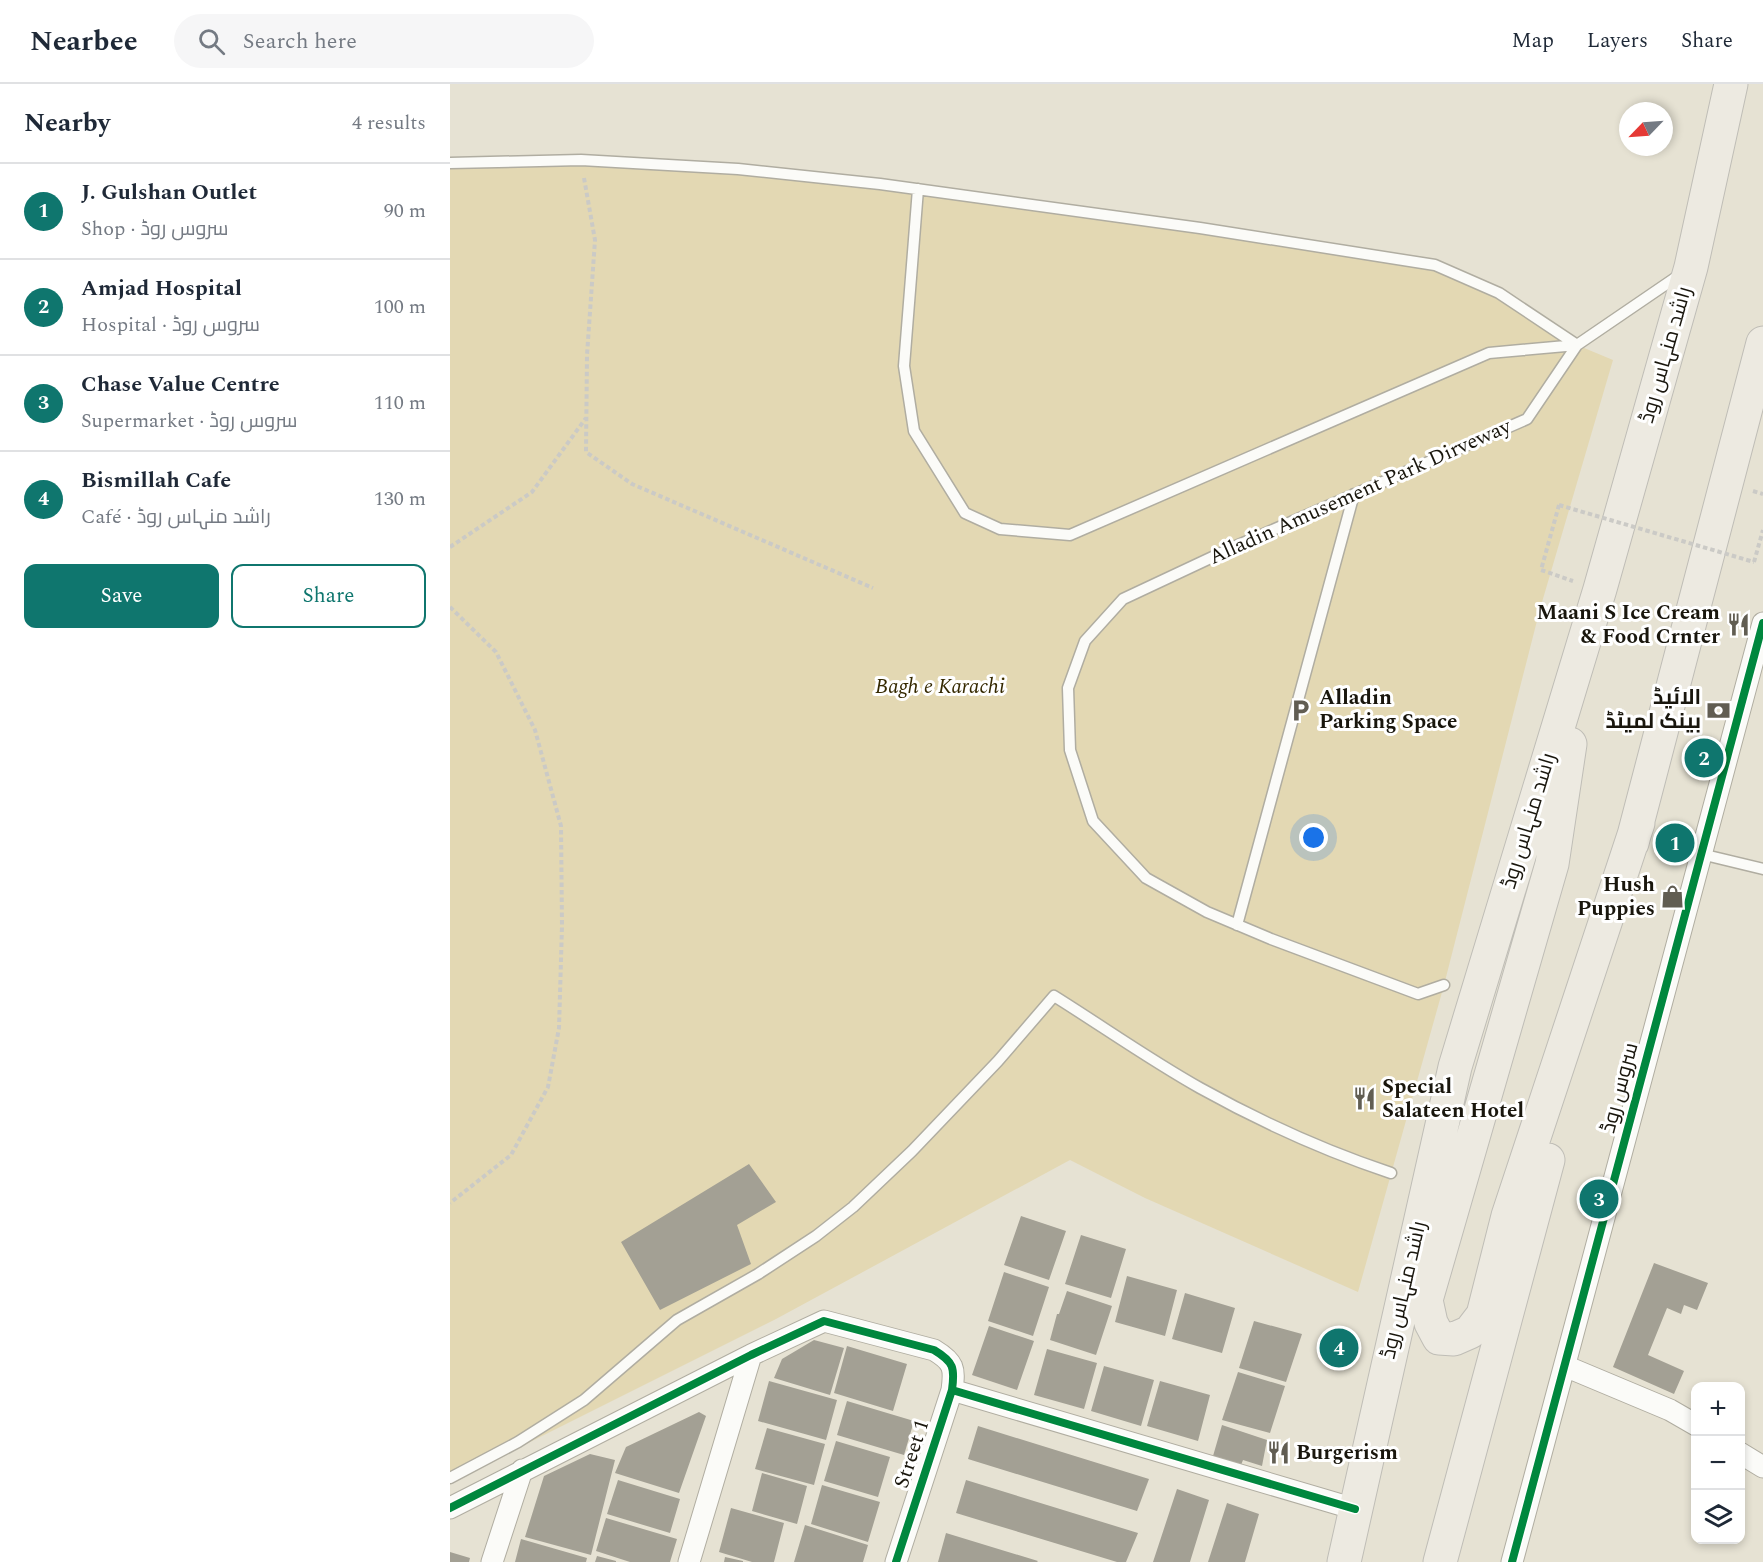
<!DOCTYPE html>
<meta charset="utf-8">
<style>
:root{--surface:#fff;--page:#f6f6f7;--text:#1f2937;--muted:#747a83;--line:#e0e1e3;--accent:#0f766e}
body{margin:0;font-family:Spectral,Cairo,serif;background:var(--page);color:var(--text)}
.controls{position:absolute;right:18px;bottom:18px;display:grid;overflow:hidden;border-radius:12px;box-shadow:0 3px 9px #0003}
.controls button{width:54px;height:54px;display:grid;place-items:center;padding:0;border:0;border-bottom:2px solid var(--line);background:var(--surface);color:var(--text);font:30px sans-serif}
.compass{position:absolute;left:1169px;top:18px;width:54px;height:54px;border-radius:50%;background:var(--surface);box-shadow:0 3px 9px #0003;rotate:245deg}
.you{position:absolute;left:864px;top:754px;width:21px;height:21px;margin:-15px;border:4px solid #fff;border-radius:50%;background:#1a73e8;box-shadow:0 0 0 9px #1a73e833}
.badge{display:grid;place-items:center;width:39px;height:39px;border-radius:50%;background:var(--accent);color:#fff;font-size:20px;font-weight:700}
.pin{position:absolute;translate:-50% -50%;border:3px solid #fff;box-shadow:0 2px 6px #0006}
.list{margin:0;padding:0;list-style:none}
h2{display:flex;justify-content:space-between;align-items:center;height:78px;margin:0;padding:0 24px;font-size:26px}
h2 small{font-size:20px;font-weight:400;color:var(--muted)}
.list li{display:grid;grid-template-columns:39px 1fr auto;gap:18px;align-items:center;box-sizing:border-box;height:96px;padding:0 24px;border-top:2px solid var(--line)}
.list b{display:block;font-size:22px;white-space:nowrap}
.list p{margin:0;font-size:20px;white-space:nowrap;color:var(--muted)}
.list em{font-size:20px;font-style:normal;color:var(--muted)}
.actions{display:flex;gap:12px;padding:18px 24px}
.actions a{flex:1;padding:14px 0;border:2px solid var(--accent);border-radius:12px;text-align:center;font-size:21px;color:var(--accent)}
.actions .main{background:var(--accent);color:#fff}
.icon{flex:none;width:33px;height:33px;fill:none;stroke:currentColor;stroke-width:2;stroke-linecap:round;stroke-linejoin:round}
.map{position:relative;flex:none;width:1313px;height:1478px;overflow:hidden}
header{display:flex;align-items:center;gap:36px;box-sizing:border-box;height:84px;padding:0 30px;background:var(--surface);border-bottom:2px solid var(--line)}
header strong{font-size:28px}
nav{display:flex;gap:33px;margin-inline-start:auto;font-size:21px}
.search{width:420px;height:54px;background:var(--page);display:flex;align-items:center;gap:15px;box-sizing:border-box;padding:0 21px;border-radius:33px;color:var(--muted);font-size:22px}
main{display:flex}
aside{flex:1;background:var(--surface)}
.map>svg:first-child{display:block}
.green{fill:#e3d8b3}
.building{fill:#a3a094}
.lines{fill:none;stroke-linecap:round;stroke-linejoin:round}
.lane-casing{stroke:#b0ada1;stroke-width:13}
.street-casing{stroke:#b0ada1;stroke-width:23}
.primary-casing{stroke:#bfbdb6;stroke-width:35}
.path{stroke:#cbcac6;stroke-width:4;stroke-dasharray:4.5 3;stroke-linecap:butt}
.lane{stroke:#fbfbf8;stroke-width:10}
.street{stroke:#fbfbf8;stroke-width:21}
.primary{stroke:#edeae1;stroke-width:33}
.path-bridge{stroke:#cbcac6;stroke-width:4;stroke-dasharray:4.5 3;stroke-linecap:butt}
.cycleway-casing{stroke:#fff;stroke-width:11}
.cycleway{stroke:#00873e;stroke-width:8}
.labels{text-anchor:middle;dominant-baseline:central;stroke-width:6;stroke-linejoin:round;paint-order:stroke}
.street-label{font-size:21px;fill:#19160d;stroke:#fff}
.poi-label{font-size:21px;font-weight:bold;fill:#19160d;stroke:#fff;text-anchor:end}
.park-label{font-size:21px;font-style:italic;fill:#352900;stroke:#fff}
</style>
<header>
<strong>Nearbee</strong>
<div class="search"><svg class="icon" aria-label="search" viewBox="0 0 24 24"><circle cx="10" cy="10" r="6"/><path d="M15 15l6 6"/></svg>Search here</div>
<nav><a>Map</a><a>Layers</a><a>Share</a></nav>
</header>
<main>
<aside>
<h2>Nearby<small>4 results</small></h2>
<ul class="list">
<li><span class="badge">1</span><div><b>J. Gulshan Outlet</b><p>Shop · سروس روڈ</p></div><em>90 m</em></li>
<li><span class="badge">2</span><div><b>Amjad Hospital</b><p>Hospital · سروس روڈ</p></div><em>100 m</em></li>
<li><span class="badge">3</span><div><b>Chase Value Centre</b><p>Supermarket · سروس روڈ</p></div><em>110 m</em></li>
<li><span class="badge">4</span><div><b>Bismillah Cafe</b><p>Café · راشد منہاس روڈ</p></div><em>130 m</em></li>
</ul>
<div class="actions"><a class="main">Save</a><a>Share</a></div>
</aside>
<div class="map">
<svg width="1313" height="1478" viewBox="0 0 1313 1478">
<rect width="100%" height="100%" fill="#e6e2d3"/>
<!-- green -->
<path class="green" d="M131 76 288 85 985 181 1049 209 1127 261 1163 276 1090 525 994 901 908 1208 695 1114 620 1076 326 1235 0 1398V79Z"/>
<!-- building -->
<path class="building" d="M299 1080 326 1118 287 1141 301 1180 210 1226 171 1158Z
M571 1132 616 1147 599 1196 554 1181Z
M631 1151 676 1165 661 1214 615 1200Z
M1204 1179 1258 1199 1247 1226 1234 1221 1231 1230 1217 1224 1198 1271 1234 1287 1224 1310 1163 1283Z
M554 1188 599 1203 583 1252 538 1237Z
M677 1192 727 1206 715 1252 665 1238Z
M617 1207 662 1222 646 1271 600 1256 607 1230H609Z
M735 1209 785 1224 772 1269 722 1255Z
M804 1237 852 1250 836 1298 789 1284Z
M539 1242 584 1257 567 1306 522 1291Z
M364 1256 394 1264 380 1311 324 1294 332 1275Z
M397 1262 457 1280 443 1327 384 1309Z
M597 1265 647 1279 634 1325 584 1311Z
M654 1282 704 1296 691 1342 641 1327Z
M788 1288 835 1302 820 1349 772 1336Z
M319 1297 387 1316 376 1356 308 1337Z
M710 1297 760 1311 748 1357 697 1342Z
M397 1317 464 1337 454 1371 387 1351Z
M249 1328 256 1332 229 1409 165 1389 176 1363Z
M772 1341 817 1356 812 1382 793 1376 791 1381 763 1372Z
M528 1342 699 1395 687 1427 518 1375Z
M317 1344 375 1360 364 1401 305 1385Z
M386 1357 440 1373 428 1413 374 1397Z
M140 1370 165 1376 141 1471 75 1453 94 1392Z
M312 1389 357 1402 347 1440 302 1427Z
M168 1396 230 1415 220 1449 157 1430Z
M516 1396 688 1449 676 1478H667L506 1429Z
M372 1401 430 1418 418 1458 361 1440Z
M727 1405 759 1416 740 1478H703Z
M777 1419 809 1430 795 1478H758Z
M281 1424 334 1439 324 1478H302L269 1468Z
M156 1434 227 1455 220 1478H180L146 1467Z
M355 1441 418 1461 413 1478H344Z
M496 1449 588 1477 587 1478H488Z
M71 1455 137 1474 136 1478H65Z
M0 1468 20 1474 19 1478H0Z
M147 1472 166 1477V1478H145Z
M275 1473 293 1477V1478H274Z"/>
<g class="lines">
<defs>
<path id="lane" d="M0 79 131 76 288 85 430 100 750 144 985 181 1049 209 1127 261 1231 190
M468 105 454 282 464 347 515 429 550 445 620 451 1039 269 1127 261
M1251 770 1313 785
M787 841 904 410
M994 901 968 910 821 855 757 828 696 794 643 737 620 666 618 604 635 557 673 515 786 462 1077 335 1127 261
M0 1394 68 1358 134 1316 227 1236 308 1190 366 1152 403 1123 462 1067 548 977 604 912C652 942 700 976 750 1004 811 1038 875 1067 941 1089"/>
<path id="street" d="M1115 1282 1220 1326 1246 1341
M502 1306 905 1425
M1290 1369 1313 1383
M0 1424 301 1271 374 1237 484 1266C504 1278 505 1284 502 1306L446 1478
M42 1478 72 1386
M239 1478 301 1271
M1062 1478 1313 539"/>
<path id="primary" d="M1120 660 1102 780 976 1216 981 1239 989 1254 1004 1255 1020 1248 1033 1231 1058 1132 1188 739
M1182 759 1313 259
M894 1478 1005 983 1150 505 1241 183 1281 0
M990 1478 1098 1076"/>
</defs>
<!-- lane casing -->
<use href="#lane" class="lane-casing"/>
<!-- street casing -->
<use href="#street" class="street-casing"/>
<!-- primary casing -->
<use href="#primary" class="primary-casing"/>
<!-- path -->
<path class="path" d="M134 94 145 156 137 271 136 368 182 400 423 504
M1303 407 1313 410
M1109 421 1091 486 1123 497
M0 463 82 408 136 334
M1304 478 1313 446
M0 523 46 568 85 646 111 742 112 842 109 944 98 1003 61 1071 0 1119"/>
<!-- lane -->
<use href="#lane" class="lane"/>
<!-- street -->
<use href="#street" class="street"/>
<!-- primary -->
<use href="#primary" class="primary"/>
<!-- path-bridge -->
<path class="path-bridge" d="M1109 421 1304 478"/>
<defs>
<path id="cycleway" d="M502 1306 905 1425
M0 1424 301 1271 374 1237 484 1266C504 1278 505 1284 502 1306L446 1478
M1062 1478 1313 539"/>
</defs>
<!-- cycleway casing -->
<use href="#cycleway" class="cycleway-casing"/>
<!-- cycleway -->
<use href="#cycleway" class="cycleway"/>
</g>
<!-- icons -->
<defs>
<symbol id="restaurant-bare" viewBox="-9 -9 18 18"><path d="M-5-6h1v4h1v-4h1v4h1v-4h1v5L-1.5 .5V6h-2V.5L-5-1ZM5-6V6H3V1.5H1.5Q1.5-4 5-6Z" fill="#615d52" stroke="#fff" stroke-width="2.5" paint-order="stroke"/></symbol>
<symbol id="parking-bare" viewBox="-9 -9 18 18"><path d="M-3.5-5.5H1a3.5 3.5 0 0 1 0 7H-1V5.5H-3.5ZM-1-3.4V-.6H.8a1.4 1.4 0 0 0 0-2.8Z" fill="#615d52" stroke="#fff" stroke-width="2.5" paint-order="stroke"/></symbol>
<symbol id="bank-bare" viewBox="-9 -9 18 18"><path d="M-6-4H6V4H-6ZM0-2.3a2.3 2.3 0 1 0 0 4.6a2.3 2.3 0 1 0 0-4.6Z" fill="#615d52" stroke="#fff" stroke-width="2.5" paint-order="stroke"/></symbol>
<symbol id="shop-bare" viewBox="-9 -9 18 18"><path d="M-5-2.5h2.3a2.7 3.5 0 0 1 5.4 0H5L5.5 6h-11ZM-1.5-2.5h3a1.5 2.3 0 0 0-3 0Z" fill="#615d52" stroke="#fff" stroke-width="2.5" paint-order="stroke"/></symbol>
</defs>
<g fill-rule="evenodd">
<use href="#restaurant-bare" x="1272" y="524" width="33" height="33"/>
<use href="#parking-bare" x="834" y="610" width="33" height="33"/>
<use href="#bank-bare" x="1252" y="610" width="33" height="33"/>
<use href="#shop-bare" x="1206" y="796" width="33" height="33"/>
<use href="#restaurant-bare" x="898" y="998" width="33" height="33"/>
<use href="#restaurant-bare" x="812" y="1352" width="33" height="33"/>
</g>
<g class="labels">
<!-- street labels -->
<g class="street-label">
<text transform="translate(1216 271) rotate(-74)">راشد منہاس روڈ</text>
<text transform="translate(910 408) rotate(-24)">Alladin Amusement Park Dirveway</text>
<text transform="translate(1079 737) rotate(-73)">راشد منہاس روڈ</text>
<text transform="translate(1170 1004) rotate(-75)">سروس روڈ</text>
<text transform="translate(954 1206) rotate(-77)">راشد منہاس روڈ</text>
<text transform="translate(462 1370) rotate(-72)">Street 1</text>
</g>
<!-- poi labels -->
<g class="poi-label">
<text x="1270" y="529">Maani S Ice Cream<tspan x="1270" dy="24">&amp; Food Crnter</tspan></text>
<text x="869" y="614" text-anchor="start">Alladin<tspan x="869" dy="24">Parking Space</tspan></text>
<text x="1251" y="614">الائیڈ<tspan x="1251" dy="24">بینک لمیٹڈ</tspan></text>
<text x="1205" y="801">Hush<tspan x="1205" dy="24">Puppies</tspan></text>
<text x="932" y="1003" text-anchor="start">Special<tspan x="932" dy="24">Salateen Hotel</tspan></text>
<text x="846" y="1369" text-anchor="start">Burgerism</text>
</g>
<!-- park labels -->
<g class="park-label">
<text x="490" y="603">Bagh e Karachi</text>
</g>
</g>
</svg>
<div class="controls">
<button>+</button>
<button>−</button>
<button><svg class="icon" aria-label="layers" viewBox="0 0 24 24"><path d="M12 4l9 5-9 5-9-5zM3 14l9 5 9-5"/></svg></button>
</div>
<svg class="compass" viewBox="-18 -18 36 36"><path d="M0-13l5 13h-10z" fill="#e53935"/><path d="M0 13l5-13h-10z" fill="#747a83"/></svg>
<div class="you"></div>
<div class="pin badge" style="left:1225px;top:759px">1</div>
<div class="pin badge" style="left:1254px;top:674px">2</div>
<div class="pin badge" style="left:1149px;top:1115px">3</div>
<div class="pin badge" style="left:889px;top:1264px">4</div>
</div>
</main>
